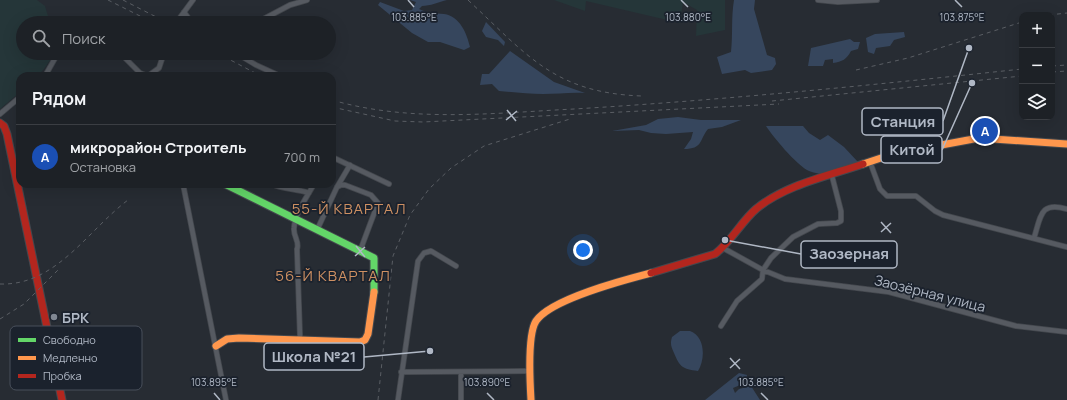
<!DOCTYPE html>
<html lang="ru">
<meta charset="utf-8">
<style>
:root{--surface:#1d2126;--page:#25292e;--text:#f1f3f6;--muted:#a0a3a7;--line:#3b3e43;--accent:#b45309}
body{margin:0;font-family:Manrope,sans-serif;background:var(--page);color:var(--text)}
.controls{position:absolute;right:12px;top:12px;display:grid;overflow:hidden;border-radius:8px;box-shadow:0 4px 16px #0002}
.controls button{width:36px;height:36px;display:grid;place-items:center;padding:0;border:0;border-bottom:1px solid var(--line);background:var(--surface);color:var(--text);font:20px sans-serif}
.you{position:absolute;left:583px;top:250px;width:14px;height:14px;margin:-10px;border:3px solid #fff;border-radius:50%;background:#1a73e8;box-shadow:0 0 0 6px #1a73e833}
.badge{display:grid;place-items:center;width:26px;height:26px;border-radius:50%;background:var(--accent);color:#fff;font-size:13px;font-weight:700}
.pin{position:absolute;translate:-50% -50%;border:2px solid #fff;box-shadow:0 1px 4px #0006}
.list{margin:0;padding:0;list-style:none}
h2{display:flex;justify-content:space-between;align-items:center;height:52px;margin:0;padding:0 16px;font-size:17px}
h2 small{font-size:13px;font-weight:400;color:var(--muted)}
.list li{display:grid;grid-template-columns:26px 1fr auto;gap:12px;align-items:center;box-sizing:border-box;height:64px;padding:0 16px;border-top:1px solid var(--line)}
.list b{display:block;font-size:15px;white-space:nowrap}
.list p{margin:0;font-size:13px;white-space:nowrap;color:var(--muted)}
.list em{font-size:13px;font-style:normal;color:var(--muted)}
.icon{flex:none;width:22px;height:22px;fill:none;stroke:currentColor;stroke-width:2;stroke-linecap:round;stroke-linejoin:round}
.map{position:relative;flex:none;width:1067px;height:400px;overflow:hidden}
.search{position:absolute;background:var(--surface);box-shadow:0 4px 16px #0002;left:16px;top:16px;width:320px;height:44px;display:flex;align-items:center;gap:10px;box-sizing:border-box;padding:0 14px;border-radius:22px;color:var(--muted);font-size:15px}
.panel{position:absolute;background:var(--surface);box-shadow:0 4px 16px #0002;left:16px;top:72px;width:320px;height:116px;border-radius:12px}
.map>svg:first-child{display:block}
.green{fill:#253639}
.water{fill:#36465d}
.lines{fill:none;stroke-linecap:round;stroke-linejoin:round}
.street-casing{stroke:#44484e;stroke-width:6}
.fast-casing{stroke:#44484e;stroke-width:9}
.slow-casing{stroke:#44484e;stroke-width:9}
.jam-casing{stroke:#44484e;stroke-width:9}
.street{stroke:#565a61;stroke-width:4.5}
.fast{stroke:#63d668;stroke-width:7}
.slow{stroke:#ff974d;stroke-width:7}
.jam{stroke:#b3261e;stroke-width:7}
.rail{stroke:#5a5e64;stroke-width:1;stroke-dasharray:4 4;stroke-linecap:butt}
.ticks{fill:none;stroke:#b0b8c5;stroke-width:1.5}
.poi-dot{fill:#808792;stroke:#1b222d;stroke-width:1.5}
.labels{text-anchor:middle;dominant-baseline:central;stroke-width:3.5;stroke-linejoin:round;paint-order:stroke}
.street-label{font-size:14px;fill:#b0b8c5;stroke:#1b222d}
.poi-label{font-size:14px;font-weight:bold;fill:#b0b8c5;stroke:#1b222d;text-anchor:start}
.neighbourhood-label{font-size:15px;letter-spacing:1px;fill:#ce9062;stroke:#1b222d}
.key{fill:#1b222d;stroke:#484f5b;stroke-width:1}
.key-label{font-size:11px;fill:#b0b8c5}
.ticks-label{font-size:10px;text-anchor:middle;fill:#b0b8c5;stroke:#1b222d;stroke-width:3.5;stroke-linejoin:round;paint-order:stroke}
.leader{fill:none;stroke:#b0b8c5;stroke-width:1.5}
.callout-dot{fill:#b0b8c5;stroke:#1b222d;stroke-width:1.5}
.callout{fill:#1b222d;stroke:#b0b8c5;stroke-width:1.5}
.callout-label{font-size:15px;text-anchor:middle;font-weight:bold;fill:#b0b8c5}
</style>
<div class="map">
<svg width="1067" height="400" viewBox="0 0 1067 400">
<rect width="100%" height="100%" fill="#272c33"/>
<!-- green -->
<path class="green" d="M0 0H37L45 6 50 23H23V53H55L44 69 37 76H20V92L0 109Z
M554 0H725V30L696 36 697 10 683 2 680 23 586 1 585 11Z"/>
<!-- water -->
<path class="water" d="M410 0H447C439 2 430 6 422 6L419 9C429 14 435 13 444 14 460 16 467 34 470 47L464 50 440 42H428L412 33 378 5 380 2 404 11 412 10 416 2Z
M734 0H755L754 9 767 55 775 58 776 64 772 70 751 73 745 70 722 74 717 57 731 52C733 34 731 18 734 0Z
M486 22 505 42 504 46 498 40 486 37 482 31Z
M904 32 905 37 894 40 890 46 876 48 874 54 868 52 866 38 875 34Z
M850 39 854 42H860L858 49 851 51C847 59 842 62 833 63V59L825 60 823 66H808L811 48Z
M510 51 554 82 585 93C571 92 557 94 543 94 529 94 513 92 499 91L492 84 480 85 482 74H489Z
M678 117 701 120H741L722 127 708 129C699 140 703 149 684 149L691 139 693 132 666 134 651 133 639 130 612 131 646 125 658 119Z
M766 126H803L809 133 820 140 828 135 844 147 858 162 850 168 825 176C820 173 812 173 807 170 795 163 774 138 766 126Z
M680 331C682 331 687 331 690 331 706 337 705 360 698 371 682 369 680 367 674 353 671 346 670 344 672 337Z
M739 373 747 375 745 383 733 388 735 393 739 389 751 386 760 400H705Z"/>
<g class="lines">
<defs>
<path id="street" d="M818 0 838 2 877 0
M184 12 192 23
M176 23 193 0
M256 23 290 5 307 0
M120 53 140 73 148 76 159 68 164 53
M236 53 256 65 280 76
M45 76 58 53
M0 114 20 97
M332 157 389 184
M870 162 880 189 887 196H916L935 211 943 215 1067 247
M183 184 226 400
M272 184C282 189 297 189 309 193
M337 187 341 185H345L371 195 378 203 360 251
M317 230 337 187 350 165
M1034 238C1041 216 1040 201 1067 209
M723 248 763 270 785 279 889 292 1016 326 1067 332
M721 326 737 301 762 279 763 270 771 258 793 237 818 224 837 223 841 221V211L832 176
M297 340 300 336 297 249C300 242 293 236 294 228 295 213 307 197 314 184
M401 372 529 371
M461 372V400
M398 400 418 261 424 253 431 251 456 266"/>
<path id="fast" d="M225 184 374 258V292"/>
<path id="slow" d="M863 164 893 154 979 138 1067 144
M216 346 227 339 239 338 360 342 365 340 368 334 374 292
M531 400C530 383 527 335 536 321 551 299 624 280 651 273"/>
<path id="jam" d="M0 123 4 126 7 134 62 400
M651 273 715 254C731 242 741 222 756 209 785 185 828 176 863 164"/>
</defs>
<!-- street casing -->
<use href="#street" class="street-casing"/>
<!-- fast casing -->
<use href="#fast" class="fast-casing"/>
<!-- slow casing -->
<use href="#slow" class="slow-casing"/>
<!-- jam casing -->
<use href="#jam" class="jam-casing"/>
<!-- street -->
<use href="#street" class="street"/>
<!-- fast -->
<use href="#fast" class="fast"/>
<!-- slow -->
<use href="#slow" class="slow"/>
<!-- jam -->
<use href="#jam" class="jam"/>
<!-- rail -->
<path class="rail" d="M108 0 154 23
M123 0 168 23
M468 0C528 56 555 93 642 96
M1049 15 1067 13
M217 53 261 76
M1052 66 1067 65
M856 70 908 58 1022 22
M1052 72 1067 71
M332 100C411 123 494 113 574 109 724 100 873 85 1022 69
M772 101 1022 76
M332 107 395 121 423 122 779 104
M0 284C56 286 88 230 128 200
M0 319 24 304 60 268
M378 400 393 256 410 215 429 189 451 168 484 146 570 119"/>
</g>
<!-- ticks -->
<path class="ticks" d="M408 0 414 7M681 0 688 7M955 0 962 7M507 110 516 121M506 120 517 111M881 222 891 233M881 232 891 223M356 246 365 257M355 256 365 247M730 358 740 369M730 368 740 359M214 393 220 400M487 393 494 400M761 393 768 400"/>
<!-- markers -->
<circle class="poi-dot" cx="54" cy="317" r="4"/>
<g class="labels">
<!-- street labels -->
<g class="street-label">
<text transform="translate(930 293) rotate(14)">Заозёрная улица</text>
</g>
<!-- poi labels -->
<g class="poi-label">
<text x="62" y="317">БРК</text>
</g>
<!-- neighbourhood labels -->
<g class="neighbourhood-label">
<text x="349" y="208">55-Й КВАРТАЛ</text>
<text x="333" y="275">56-Й КВАРТАЛ</text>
</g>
</g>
<!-- legend -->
<rect x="10" y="326" width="132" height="64" rx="6" class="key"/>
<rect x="18" y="338" width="18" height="4" fill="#63d668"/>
<rect x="18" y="356" width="18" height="4" fill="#ff974d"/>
<rect x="18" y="374" width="18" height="4" fill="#b3261e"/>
<g class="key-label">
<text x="43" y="344">Свободно</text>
<text x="43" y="362">Медленно</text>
<text x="43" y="380">Пробка</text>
</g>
<g class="ticks-label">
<text x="414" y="21">103.885°E</text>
<text x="688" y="21">103.880°E</text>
<text x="962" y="21">103.875°E</text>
<text x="214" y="386">103.895°E</text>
<text x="487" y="386">103.890°E</text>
<text x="761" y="386">103.885°E</text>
</g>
<!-- callouts -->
<path class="leader" d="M969 48L943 121M972 83L942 150M725 240L801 254M430 351L364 357"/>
<g class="callout-dot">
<circle cx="969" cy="48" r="4"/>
<circle cx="972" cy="83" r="4"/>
<circle cx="725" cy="240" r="4"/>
<circle cx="430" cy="351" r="4"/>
</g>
<g class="callout">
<rect x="862" y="108" width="81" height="27" rx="4"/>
<rect x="881" y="136" width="61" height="27" rx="4"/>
<rect x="801" y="241" width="96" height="27" rx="4"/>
<rect x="264" y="343" width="100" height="27" rx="4"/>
</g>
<g class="callout-label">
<text x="903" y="127">Станция</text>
<text x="912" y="155">Китой</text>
<text x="849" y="259">Заозерная</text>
<text x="314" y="362">Школа №21</text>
</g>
</svg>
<div class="controls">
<button>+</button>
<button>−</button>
<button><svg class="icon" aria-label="layers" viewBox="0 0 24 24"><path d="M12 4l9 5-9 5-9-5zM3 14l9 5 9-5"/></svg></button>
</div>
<div class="you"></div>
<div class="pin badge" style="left:985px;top:131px;background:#1a4fb4">A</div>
<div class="search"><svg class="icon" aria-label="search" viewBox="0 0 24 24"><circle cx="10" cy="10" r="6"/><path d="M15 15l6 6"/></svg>Поиск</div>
<section class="panel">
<h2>Рядом<small></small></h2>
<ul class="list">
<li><span class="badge" style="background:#1a4fb4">A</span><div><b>микрорайон Строитель</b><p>Остановка</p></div><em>700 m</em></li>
</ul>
</section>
</div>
